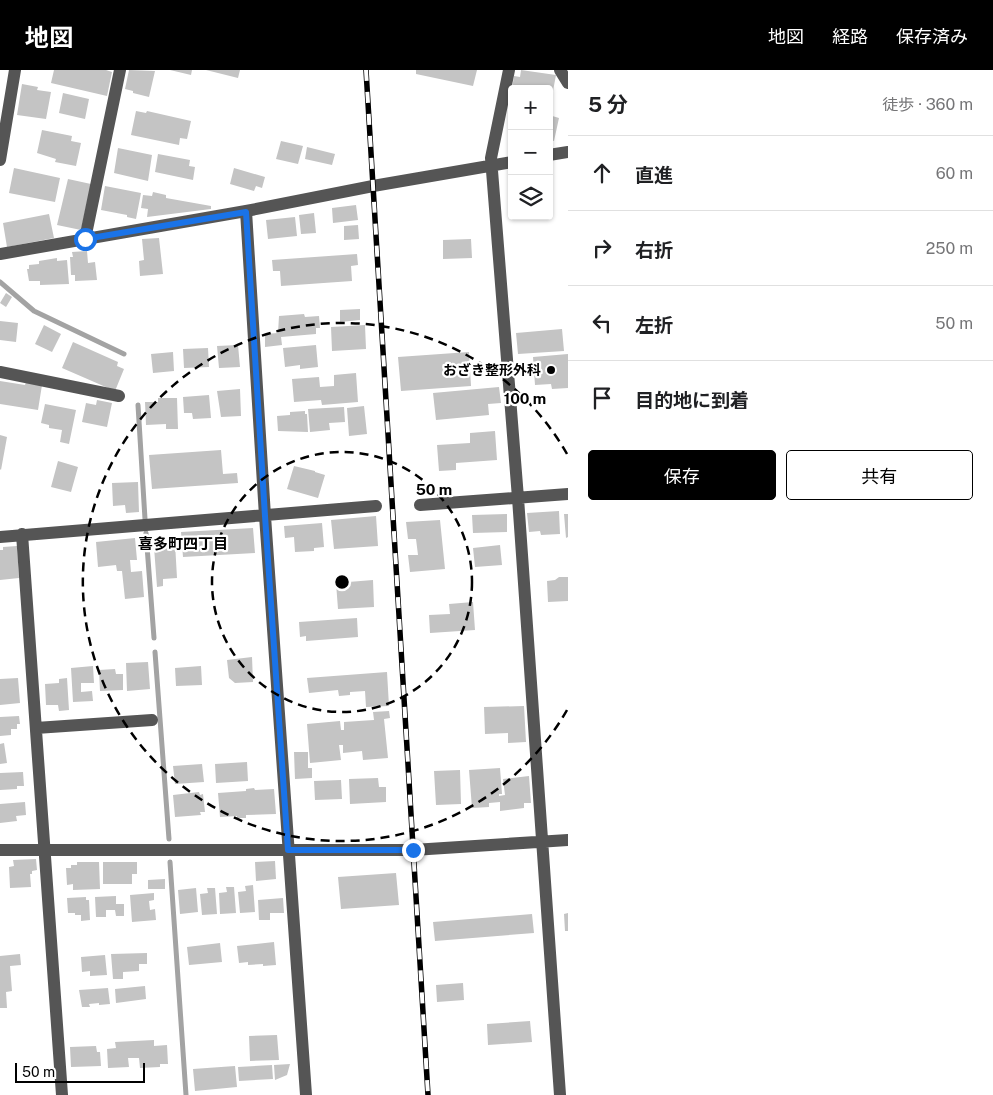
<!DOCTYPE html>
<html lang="ja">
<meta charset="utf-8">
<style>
:root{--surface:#fff;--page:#f6f6f6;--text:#202124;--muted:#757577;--line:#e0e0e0;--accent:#000}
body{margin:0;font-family:"Public Sans","Noto Sans JP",sans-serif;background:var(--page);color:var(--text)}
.controls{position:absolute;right:15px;top:15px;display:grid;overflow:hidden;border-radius:5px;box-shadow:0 1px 4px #0004}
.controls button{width:45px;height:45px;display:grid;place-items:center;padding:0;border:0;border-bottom:1px solid var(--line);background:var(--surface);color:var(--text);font:25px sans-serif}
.scale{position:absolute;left:15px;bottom:12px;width:130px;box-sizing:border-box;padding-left:5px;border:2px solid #000;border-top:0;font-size:14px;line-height:18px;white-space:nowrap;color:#000;-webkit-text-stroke:4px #fff;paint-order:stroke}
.stop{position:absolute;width:15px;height:15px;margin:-11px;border:4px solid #1a73e8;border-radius:50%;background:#fff}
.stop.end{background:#1a73e8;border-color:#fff;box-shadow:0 1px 5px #0008}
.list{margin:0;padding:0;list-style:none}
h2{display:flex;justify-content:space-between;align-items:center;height:65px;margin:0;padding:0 20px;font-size:21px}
h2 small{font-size:16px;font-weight:400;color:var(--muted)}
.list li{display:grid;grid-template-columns:32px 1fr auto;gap:15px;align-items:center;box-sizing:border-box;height:75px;padding:0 20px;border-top:1px solid var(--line)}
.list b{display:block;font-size:19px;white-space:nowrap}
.list em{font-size:16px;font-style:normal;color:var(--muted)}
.actions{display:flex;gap:10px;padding:15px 20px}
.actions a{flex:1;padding:11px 0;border:1px solid var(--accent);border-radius:5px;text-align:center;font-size:18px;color:var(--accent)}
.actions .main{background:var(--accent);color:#fff}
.icon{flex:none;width:28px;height:28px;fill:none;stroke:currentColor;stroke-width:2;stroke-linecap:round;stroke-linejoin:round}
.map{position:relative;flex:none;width:568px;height:1025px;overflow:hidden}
header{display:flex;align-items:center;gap:30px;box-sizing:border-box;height:70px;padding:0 25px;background:var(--accent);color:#fff}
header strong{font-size:24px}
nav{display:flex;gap:28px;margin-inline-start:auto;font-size:18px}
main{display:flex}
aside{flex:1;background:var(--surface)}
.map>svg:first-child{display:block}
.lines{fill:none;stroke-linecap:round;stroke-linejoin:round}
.stream{stroke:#a3a3a3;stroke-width:5}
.building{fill:#c4c4c4}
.minor{stroke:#555;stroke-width:12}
.rail-casing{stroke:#000;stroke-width:5.5}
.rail{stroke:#fff;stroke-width:4;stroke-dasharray:11;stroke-linecap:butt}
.route{stroke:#1a73e8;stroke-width:6}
.ring{fill:none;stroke:#000;stroke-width:2.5;stroke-dasharray:9 6}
.poi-dot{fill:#000;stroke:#fff;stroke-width:2}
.labels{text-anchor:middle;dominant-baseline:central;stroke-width:4.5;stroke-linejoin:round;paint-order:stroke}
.poi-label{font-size:14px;font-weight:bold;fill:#000;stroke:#fff;text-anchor:end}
.neighbourhood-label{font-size:15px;font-weight:bold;fill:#000;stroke:#fff}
.centre{fill:#000;stroke:#fff;stroke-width:2.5}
.ring-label{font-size:15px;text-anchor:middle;font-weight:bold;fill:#000;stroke:#fff;stroke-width:4.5;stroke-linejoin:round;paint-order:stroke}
</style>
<header>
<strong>地図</strong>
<nav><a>地図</a><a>経路</a><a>保存済み</a></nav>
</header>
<main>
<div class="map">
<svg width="568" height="1025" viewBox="0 0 568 1025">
<rect width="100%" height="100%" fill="#fff"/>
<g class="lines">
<!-- stream -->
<path class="stream" d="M0 212 34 241 124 284
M138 335 145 449
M146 463 154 568
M155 582 169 769
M170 792 186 1025"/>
</g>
<!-- building -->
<path class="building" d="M54 0H106L112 2 107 26 51 13Z
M129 0 155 1 149 27 133 23V21L125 19Z
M170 0H192L191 5Z
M206 0H240L238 8Z
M416 0H477L473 16 416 4Z
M521 0 556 5 553 21 549 19H512L514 6 520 7Z
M22 14 38 17 37 20 51 22 46 49 17 45Z
M63 23 89 29 85 49 59 43Z
M136 41 146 43 147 41 191 51 187 69 180 68 179 75 131 65Z
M549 45 559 48 554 71 549 70Z
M42 60 72 66 71 71 81 73 76 96 55 92 56 89 37 83Z
M281 71 303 76 298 94 276 89Z
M307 77 335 84 332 95 305 89Z
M118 78 152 85 148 111 114 103Z
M158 84 190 90 189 96 195 97 193 110 155 102Z
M14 98 60 108 55 132 9 123Z
M234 98 265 107 262 118 256 116 254 121 230 114Z
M68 109 91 114 81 160 57 155Z
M105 116 141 123 136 149 127 147V145L101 140Z
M153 122 166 125V128L211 136V139L147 147 148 139 141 138 143 125 152 126Z
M356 135 358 150 333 153 332 138Z
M314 143 316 163 301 164 299 145Z
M49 144 54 168 7 177 3 153Z
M295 147 297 166 268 169 266 150Z
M358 155 359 169 344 170V156Z
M159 168 163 204 140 206 139 191 144 190 142 169Z
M471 169 472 188 443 189V170Z
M87 181 88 193 95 192 97 210 75 211V205H71L70 187H73L72 182Z
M357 184 358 195 351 196 352 211 281 216 280 201H273L272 190Z
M57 188V191L67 190 69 214 40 215V211H29L27 199H29V195L39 194V191Z
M6 223 12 227 6 237 0 233Z
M360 239V250L340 252V240Z
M304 244 305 247 319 246 320 258H316V264L281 267 282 275 265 277V264L278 263 279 246Z
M0 251 18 253 16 272 0 270Z
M44 255 61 264 52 282 35 274Z
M365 255 366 279 332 281 331 257Z
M562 259 564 281 518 284 516 263Z
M73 272 118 292 117 296 124 299 115 321 62 298Z
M238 275 240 297 219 298 217 276Z
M316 275 318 297 300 299V295L285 297 283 278Z
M208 278 209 297 184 298 183 279Z
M173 282 174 301 153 303 151 284Z
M469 282 471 316 401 321 398 287Z
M568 284V318L552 319 551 314 535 315 533 287Z
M356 303 358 332 322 335 321 330 294 332 292 309 319 307 320 317 334 316V305Z
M0 311 25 315 26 312 42 315 38 340 0 334Z
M499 317 501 333 488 334 489 345 436 350 433 323Z
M240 319 241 346 221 347 217 321Z
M209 325 211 348 193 349 192 343H184L183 327Z
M158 328H177L178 359H166V354L146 355 145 332H158Z
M97 330 112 333 107 357 82 352 86 333 96 335Z
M45 334 76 340 69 374 60 372 62 360 49 358V355L41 353Z
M364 336 367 364 349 366 347 338Z
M344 337 345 352 329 353 330 360 310 362 308 339Z
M305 341V344H307L308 362 278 361 277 346 290 345V342Z
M495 361 497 390 456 393V400L439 401 437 375 470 373V363Z
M0 365 7 367 1 400 0 399Z
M221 380 223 404 237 403 238 413 152 419 149 385Z
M58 391 78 397 71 422 51 417Z
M294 396 315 401V402L325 405 318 428 287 419Z
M138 412 139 442 126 443 125 435 113 436 112 413Z
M559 441 560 464 541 465 540 461 529 462 527 443Z
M507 444V462L473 463 472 445Z
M564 444H568V467L566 468Z
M376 446 378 476 334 479 331 450Z
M440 450 445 499 410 502 408 485H418L416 469H408L406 452Z
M322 453 324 477 314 478V481L295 482 294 467 285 468 284 456Z
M253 458 255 483 183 487 181 462Z
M135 468 137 490H130L131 502 142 501 144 527 125 529 122 501H117L116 495 98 497 96 472Z
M175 473 177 508 163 509V516L157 517 154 477H158V474Z
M500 475 502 495 475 497 473 478Z
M17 476 19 508 0 510V480H3V477Z
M559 507H568V531L548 532 547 511 555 510Z
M373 510 374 537 338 539 336 513Z
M473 532 475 560 430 563 429 545 450 544 449 534Z
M357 548 358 567 306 571V566L300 567 299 552Z
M252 587 253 612 235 613 229 608 227 590Z
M148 592 150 619 127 621 126 593Z
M93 596 94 613H81V622L92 621 93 631 73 632 71 598Z
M201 596 202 615 176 616 175 598Z
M115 599 116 604H123V620L100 621 99 600Z
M387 602 389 636 366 637 365 621 350 622V625L339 626 338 620 309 623 307 608Z
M18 608 20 633 0 635V609Z
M67 608 69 640 59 641 58 635H46L45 614 59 613V609Z
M524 636 526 672 508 673V663L485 664 484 637Z
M389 641 390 648 384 649 388 688 363 690 362 681 343 683V675H339L341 690 310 693 307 654 340 651 341 660H344V652L374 650 373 642Z
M19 646 20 654H17V659H11V665L0 666V647Z
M4 673 7 693 0 694V674Z
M294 682H308V698H312V708L295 709Z
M247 692 248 711 216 713 215 694Z
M202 694 204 712 175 714 173 696Z
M500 698 502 724H499V726L505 725 503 709 529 706 531 733H524V738L500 741V732L489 733V737L472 738 469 700Z
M460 700 461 734 436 735 434 701Z
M23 702 24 716H17V719L0 720V703Z
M378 708 379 717H386V732L350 734 349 709Z
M341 710 342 729 315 730 314 711Z
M254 718 255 720 274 719 276 744 246 745V748H237V746L220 747 218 723 246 721V719Z
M199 722 200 725 203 724 205 742H200L201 745 175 747 173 725Z
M25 732 26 745 16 746 17 751 0 753V734Z
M36 789 37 800 32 801V804H30L31 817 10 818 9 797 14 796 13 790Z
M275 791 276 809 256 811 255 792Z
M77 792H99L100 819 73 820V814L67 815 66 798H71V795H77Z
M103 792H137V804H132V814H103Z
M396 803 399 835 341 839 338 807Z
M165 809V819H148V810Z
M253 815 255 842 240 843 238 822 246 821 245 816Z
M226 817H234L236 843 220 844 219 823 227 822Z
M196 818 198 842 180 844 178 820Z
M207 818H215L217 844 202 845 200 824 208 823Z
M154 823V830L149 831 150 840 155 839 156 850 132 852 130 825Z
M116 826V834H124V846H116L115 840H106V847H96L95 827Z
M86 827V830H89L90 850 81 851V845H75V843H68L67 828Z
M283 828 284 843H270V850H259L258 830Z
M568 843V861H565L564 844Z
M532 844 534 863 435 871 433 852Z
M274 872 276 895 263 896V894L248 895V892L239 893 237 876Z
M220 873 222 892 189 895 187 877Z
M147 883V894H139V901L123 902V909H113L111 884Z
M20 884 21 895 10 896 12 921 6 922 7 938H0V886Z
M105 885 107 905 90 906V901L82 902 81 887Z
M463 913 464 930 437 932 436 915Z
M145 916 146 929 116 933 115 919Z
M108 918 110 934 99 935V933L89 934 90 937H82L79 920Z
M530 951 532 972 488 975 487 954Z
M277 965 279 990 250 991 249 966Z
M154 970V976L167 975 168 994H160V997L140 998 139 988H128L129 997 108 998 107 979 116 978 115 972Z
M96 976 97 982H100L101 996 71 997 70 977Z
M290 994 287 1005 275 1010 274 995Z
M272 995 273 1009 239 1011 238 997Z
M235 996 237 1017 195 1021 193 999Z"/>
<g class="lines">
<!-- minor -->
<path class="minor" d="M509 0 491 88 518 428 560 1025
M560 0 568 13
M549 85 568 82
M0 90 15 0
M246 141 265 446 306 1025
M85 169 120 0
M0 184 246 141 373 116 512 92
M0 302 119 326
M420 435 568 424
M22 464 62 1025
M0 467 376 436
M36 658 152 650
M0 780H413L568 770"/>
<defs>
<path id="rail" d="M366 0 428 1025"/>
</defs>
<!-- rail casing -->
<use href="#rail" class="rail-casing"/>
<!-- rail -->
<use href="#rail" class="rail"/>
</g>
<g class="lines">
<!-- route -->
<path class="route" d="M85 169 246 142 265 446 288 780H413"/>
</g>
<!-- distance rings -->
<g class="ring">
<circle cx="342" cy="512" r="130"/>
<path d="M567 640A259 259 0 1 1 567 384"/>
</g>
<!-- markers -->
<circle class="poi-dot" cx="551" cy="300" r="5"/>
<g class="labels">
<!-- poi labels -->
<g class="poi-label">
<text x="541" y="300">おざき整形外科</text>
</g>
<!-- neighbourhood labels -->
<g class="neighbourhood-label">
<text x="183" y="473">喜多町四丁目</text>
</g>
</g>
<circle cx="342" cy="512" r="8" class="centre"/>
<g class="ring-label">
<text x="525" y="334">100 m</text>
<text x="434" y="425">50 m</text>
</g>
</svg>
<div class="controls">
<button>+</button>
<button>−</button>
<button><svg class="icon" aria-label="layers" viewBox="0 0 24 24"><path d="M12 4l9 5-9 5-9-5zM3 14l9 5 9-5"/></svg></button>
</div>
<div class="scale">50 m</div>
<div class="stop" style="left:85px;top:169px"></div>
<div class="stop end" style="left:413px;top:780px"></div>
</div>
<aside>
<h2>5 分<small>徒歩 · 360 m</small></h2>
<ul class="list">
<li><svg class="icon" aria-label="ahead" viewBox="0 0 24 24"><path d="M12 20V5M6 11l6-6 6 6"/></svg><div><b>直進</b></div><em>60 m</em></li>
<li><svg class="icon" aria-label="right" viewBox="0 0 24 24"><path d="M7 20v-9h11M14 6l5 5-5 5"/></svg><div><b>右折</b></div><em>250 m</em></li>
<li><svg class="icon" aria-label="left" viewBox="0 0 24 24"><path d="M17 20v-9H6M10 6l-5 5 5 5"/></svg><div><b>左折</b></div><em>50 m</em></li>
<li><svg class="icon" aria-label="arrive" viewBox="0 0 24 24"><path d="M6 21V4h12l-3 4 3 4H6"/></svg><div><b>目的地に到着</b></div></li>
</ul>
<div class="actions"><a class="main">保存</a><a>共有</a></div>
</aside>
</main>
